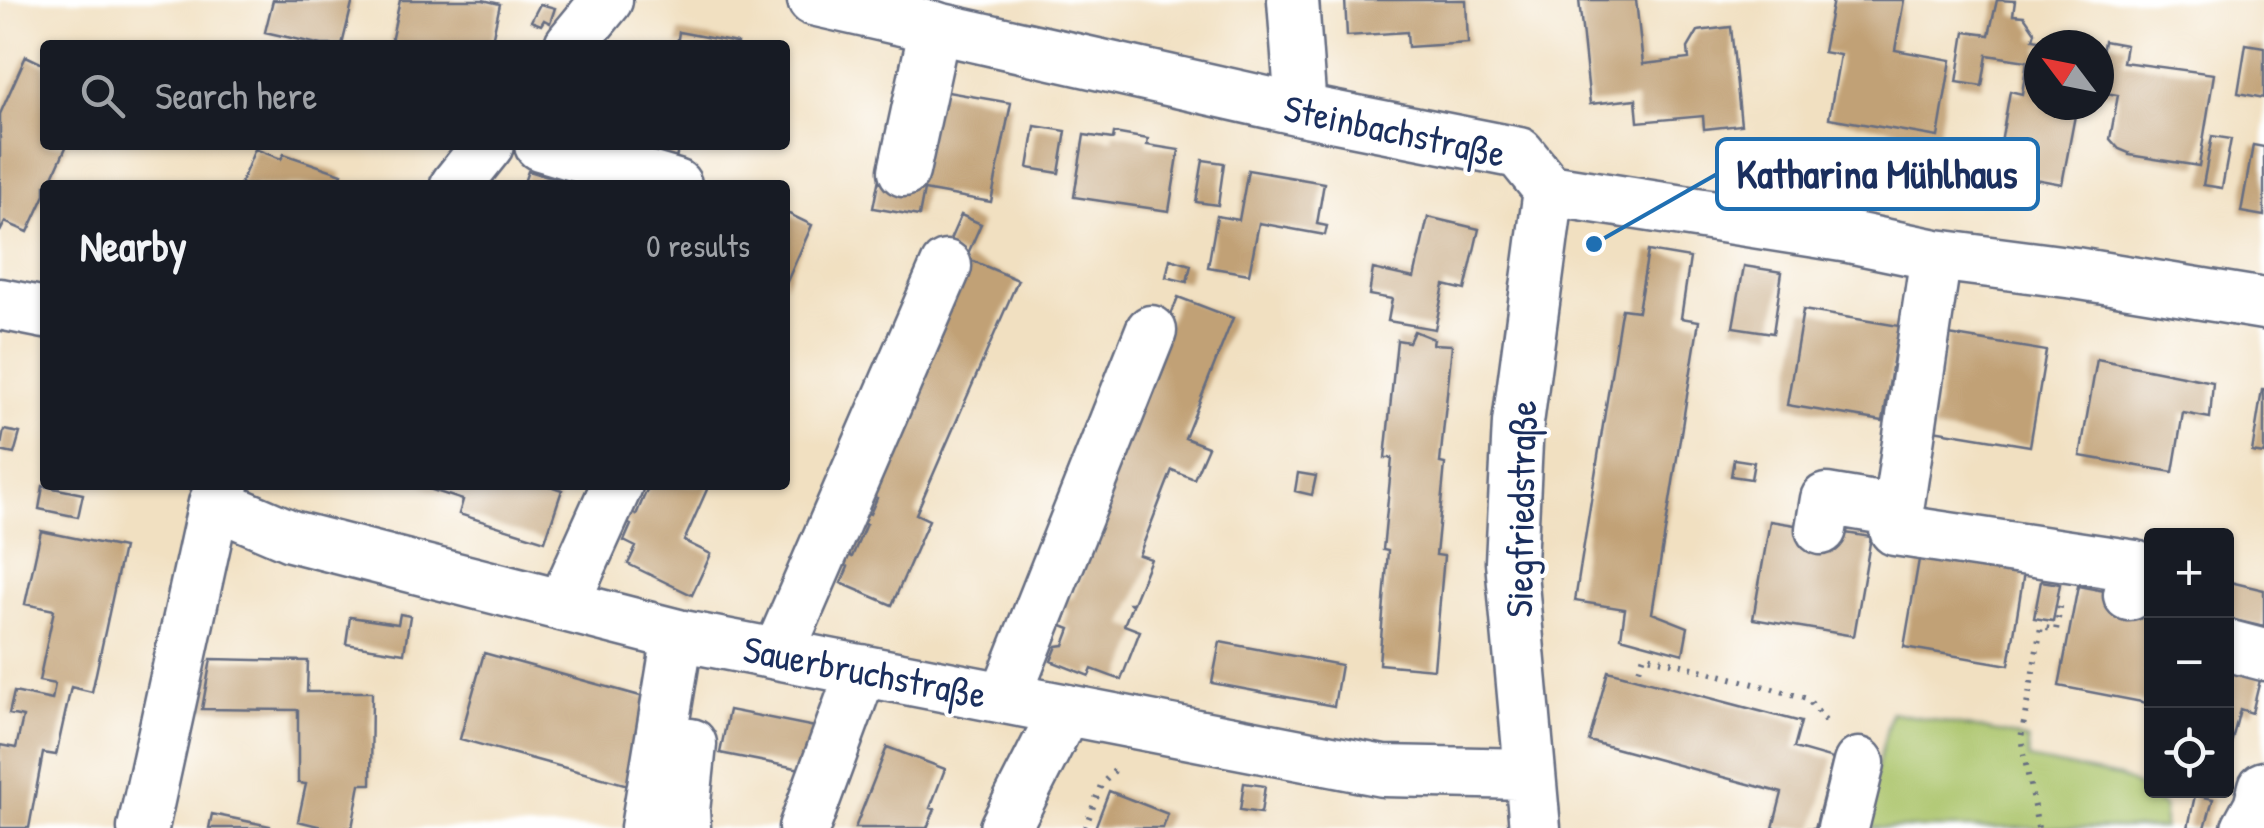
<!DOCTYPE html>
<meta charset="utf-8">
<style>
:root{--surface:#171b24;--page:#242831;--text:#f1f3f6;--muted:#9ea1a6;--line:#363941}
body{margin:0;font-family:"Patrick Hand",sans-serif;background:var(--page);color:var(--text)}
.controls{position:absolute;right:30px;bottom:30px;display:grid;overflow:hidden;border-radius:10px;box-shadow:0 2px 8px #0004}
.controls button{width:90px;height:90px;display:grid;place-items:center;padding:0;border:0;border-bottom:2px solid var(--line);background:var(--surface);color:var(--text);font:50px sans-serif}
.compass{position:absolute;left:2024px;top:30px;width:90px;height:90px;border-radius:50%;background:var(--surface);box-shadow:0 2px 8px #0004;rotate:302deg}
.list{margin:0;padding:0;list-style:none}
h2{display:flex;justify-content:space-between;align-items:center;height:130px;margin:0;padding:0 40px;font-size:42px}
h2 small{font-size:32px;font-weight:400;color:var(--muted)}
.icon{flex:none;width:55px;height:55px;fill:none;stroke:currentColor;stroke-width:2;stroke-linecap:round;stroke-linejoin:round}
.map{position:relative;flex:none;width:2264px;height:828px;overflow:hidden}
.search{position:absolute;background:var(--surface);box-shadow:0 2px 8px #0004;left:40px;top:40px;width:750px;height:110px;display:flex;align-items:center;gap:25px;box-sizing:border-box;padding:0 35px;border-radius:10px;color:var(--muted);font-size:38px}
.panel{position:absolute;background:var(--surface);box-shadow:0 2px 8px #0004;left:40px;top:180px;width:750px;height:310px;border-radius:10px}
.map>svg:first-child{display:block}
.green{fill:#abc46a;stroke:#637a64;stroke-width:2.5}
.building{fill:#c1a176}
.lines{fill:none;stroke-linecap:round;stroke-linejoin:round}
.minor-casing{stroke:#666d81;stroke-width:55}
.path{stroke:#666d81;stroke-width:6;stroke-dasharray:2.5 8;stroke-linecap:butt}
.minor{stroke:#fff;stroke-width:50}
.labels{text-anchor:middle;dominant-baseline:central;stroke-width:8;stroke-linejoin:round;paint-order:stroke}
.street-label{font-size:38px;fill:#1b2f5e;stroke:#fff}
.leader{fill:none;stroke:#1f6fb2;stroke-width:4}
.callout-dot{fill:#1f6fb2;stroke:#fff;stroke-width:4}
.callout{fill:#fff;stroke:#1f6fb2;stroke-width:4}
.callout-label{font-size:40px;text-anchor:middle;font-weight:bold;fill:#1b2f5e}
</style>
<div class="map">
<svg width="2264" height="828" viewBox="0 0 2264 828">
<rect width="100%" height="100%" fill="#fff"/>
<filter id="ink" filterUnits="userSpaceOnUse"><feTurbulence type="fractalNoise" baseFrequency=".01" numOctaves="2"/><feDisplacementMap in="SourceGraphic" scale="20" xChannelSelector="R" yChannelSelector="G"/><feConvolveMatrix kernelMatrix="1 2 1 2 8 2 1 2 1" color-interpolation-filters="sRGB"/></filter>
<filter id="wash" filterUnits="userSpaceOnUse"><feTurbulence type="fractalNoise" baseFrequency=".0048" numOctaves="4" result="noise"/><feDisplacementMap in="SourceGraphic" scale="40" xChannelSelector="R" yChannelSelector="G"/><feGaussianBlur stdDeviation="2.25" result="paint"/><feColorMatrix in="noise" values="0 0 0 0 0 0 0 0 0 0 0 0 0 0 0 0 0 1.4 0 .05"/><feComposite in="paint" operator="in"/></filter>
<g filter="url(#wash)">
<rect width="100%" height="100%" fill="#f1e0c1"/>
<!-- green -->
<path class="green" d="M1891 712 2009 734 2028 741 2029 759 2119 777 2140 788 2164 807V828H1862Z"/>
<g id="blocks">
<!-- building -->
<path class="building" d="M273 0H353L342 45H322L265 32Z
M400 0H483L500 4 491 45H402L391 42Z
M1345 0H1466L1468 43 1408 47 1407 32 1347 36Z
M1579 0H1636L1643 64 1689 59 1688 48 1698 31 1731 27 1741 125 1704 129 1703 116 1638 122 1636 99 1590 104Z
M1833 0H1904L1895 50 1951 60 1938 137 1829 118 1840 55 1823 52Z
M1997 0 2015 1 2013 15 2024 16 2035 32 2033 39 2056 43 2039 45V105H2077L2062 184 1996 172 2010 91 2022 94 2027 61 1987 55 1982 86 1957 82 1965 32 1989 35Z
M540 4 555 8 550 23 544 20 541 25 531 21Z
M679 32 737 43V45H677Z
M2104 41 2126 45 2123 62 2214 74 2199 166 2129 155V153L2119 149 2110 139 2118 95 2099 92V72Z
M2246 44 2264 47V98L2238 93Z
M26 56 45 65V145H67L49 185H45V195L28 232 5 222 0 232V114Z
M942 91 1011 103 991 202 924 190 919 216 873 208 881 168Z
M1035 126 1066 131 1059 173 1028 168Z
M1114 133 1148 139 1147 145 1179 150 1169 211 1074 197 1084 135 1113 139Z
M2212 136 2231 139 2222 188 2203 185Z
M636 145H679L675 163 635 153Z
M2253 145 2264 147V216L2241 212Z
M255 149 281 159 284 154 342 174 340 180 352 185H240Z
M1203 160 1224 163 1218 205 1196 202Z
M1248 170 1324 183 1317 224 1327 226 1325 235 1259 223 1249 274 1208 267 1217 216 1239 220Z
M528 171 571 184V185H523Z
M785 212 812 225 785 286Z
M961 215 981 224 966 258 946 249Z
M1428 217 1479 229 1465 290 1444 285 1435 329 1388 321 1392 299 1369 295 1373 269 1414 278Z
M1648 251 1690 258 1681 318 1699 321 1652 613 1688 627 1683 654 1621 637 1625 609 1575 601 1620 318 1622 309 1638 311Z
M966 258 1018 280 916 514 929 520 892 605 841 583 848 567 843 564 847 554 852 557 866 524 861 523 865 512 870 514 877 498 865 492Z
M1170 259 1191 265 1187 282 1166 277Z
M1744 266 1782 272 1773 333 1733 327Z
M1178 297 1233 318 1185 438 1208 447 1194 479 1172 470 1139 555 1151 559 1133 603H1130L1132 605 1124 625 1140 631 1121 680 1092 669 1089 676 1051 661 1057 646 1064 645 1070 629 1062 626 1068 610 1064 608 1068 597 1072 599 1085 567 1080 565 1085 554 1089 556 1096 539 1084 534Z
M1803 310 1899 326 1883 421 1787 405Z
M1414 331 1434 339 1433 344 1452 345 1440 463 1445 464 1436 555 1444 556 1434 669 1379 664 1388 551 1383 550 1392 458H1385L1397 340 1409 342Z
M1949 335 2046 351 2030 446 1933 430Z
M2097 359 2213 382 2210 418 2183 413 2173 472 2080 456Z
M2262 390H2264V454L2252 452Z
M4 430 20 433 14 454 0 451Z
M1734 459 1754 462 1751 479 1731 476Z
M1298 473 1316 476 1312 495 1295 491Z
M547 485 562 490 545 541 459 514 463 500 420 486Z
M649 485H709L684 541 711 554 692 595 628 564 636 547 624 541 631 525 625 522 630 512 636 515Z
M43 486 83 494 78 517 39 509Z
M1770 521 1871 537 1854 636 1753 619Z
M41 531 123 548 92 692 71 687 56 755 43 753 29 828H0V745L16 748 23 717 9 714 14 692 52 700 55 684 39 681 54 610 25 604Z
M1921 548 2025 566 2009 665 1904 647Z
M2041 581 2060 584 2053 621 2034 618Z
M2226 581 2264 590V627L2226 618Z
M2078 586 2152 600V704L2059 686Z
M400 614 410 616 404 653 346 644 350 617 398 624Z
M1220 642 1341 665 1334 706 1212 683Z
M484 653 651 699 628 785 460 739Z
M211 659 308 661 307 692H372L371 784H360L352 828H326L298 821 306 784 298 783V710L202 709Z
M2226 667 2261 676 2252 713 2240 709 2230 748 2226 747Z
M1608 671 1801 722 1794 748 1833 759 1815 828H1773L1782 793 1589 741Z
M729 710 815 727 806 770 720 753Z
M887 747 945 769 930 808 935 809 927 828H855Z
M1244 783 1265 786 1261 813 1240 810Z
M1109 791 1168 814 1163 828H1095Z
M2195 795 2213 799 2205 828H2188Z
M212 814 270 826V828H209Z"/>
</g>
</g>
<g filter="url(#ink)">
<use href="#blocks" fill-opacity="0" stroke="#666d81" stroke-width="2.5"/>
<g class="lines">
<defs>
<path id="minor" d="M813 0 1301 110 1519 153 1549 190 1849 237 1936 255 2075 273 2264 304
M1293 0 1301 110
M570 45 607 0
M540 145 676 185
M904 171 935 27
M456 185 488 145
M1936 255 1895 530 2135 566 2129 595
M0 304 45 313
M214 503 291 536 678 635 1383 771 1529 774
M1821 529 1826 499 1898 511
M563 605 617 485
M2226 645 2264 655
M778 654 946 266
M1005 698 1151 331
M143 828 214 503 224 485
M646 828 678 635
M685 828 684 811 691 744
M804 828 862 670
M1005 828 1065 710
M1535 828 1511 562 1518 423 1549 190
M1843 828 1859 763
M2247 828 2259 806 2264 787"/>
</defs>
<!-- minor casing -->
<use href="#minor" class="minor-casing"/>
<!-- path -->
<path class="path" d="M1636 679 1644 655 1807 698 1830 727
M1085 828 1101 785 1117 768
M2038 828 2021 738 2041 627 2056 630 2061 602"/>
<!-- minor -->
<use href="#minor" class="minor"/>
</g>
</g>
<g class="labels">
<!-- street labels -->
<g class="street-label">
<text transform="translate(1395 130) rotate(12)">Steinbachstraße</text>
<text transform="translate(1520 509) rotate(-89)">Siegfriedstraße</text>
<text transform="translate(865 671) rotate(11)">Sauerbruchstraße</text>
</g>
</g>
<!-- callouts -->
<path class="leader" d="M1594 244L1717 174"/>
<circle class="callout-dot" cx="1594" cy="244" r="10"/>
<rect class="callout" x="1717" y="139" width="321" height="70" rx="10"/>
<g class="callout-label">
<text x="1877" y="188">Katharina Mühlhaus</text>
</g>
</svg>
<div class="controls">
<button>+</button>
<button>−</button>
<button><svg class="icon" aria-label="locate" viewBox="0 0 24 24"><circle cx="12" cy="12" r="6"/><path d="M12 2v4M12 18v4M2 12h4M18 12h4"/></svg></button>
</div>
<svg class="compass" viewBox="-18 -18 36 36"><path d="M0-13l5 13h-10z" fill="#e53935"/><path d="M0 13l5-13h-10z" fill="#9ea1a6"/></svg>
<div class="search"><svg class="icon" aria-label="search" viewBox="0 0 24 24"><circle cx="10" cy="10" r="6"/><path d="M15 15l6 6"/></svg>Search here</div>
<section class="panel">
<h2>Nearby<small>0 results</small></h2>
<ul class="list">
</ul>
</section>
</div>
